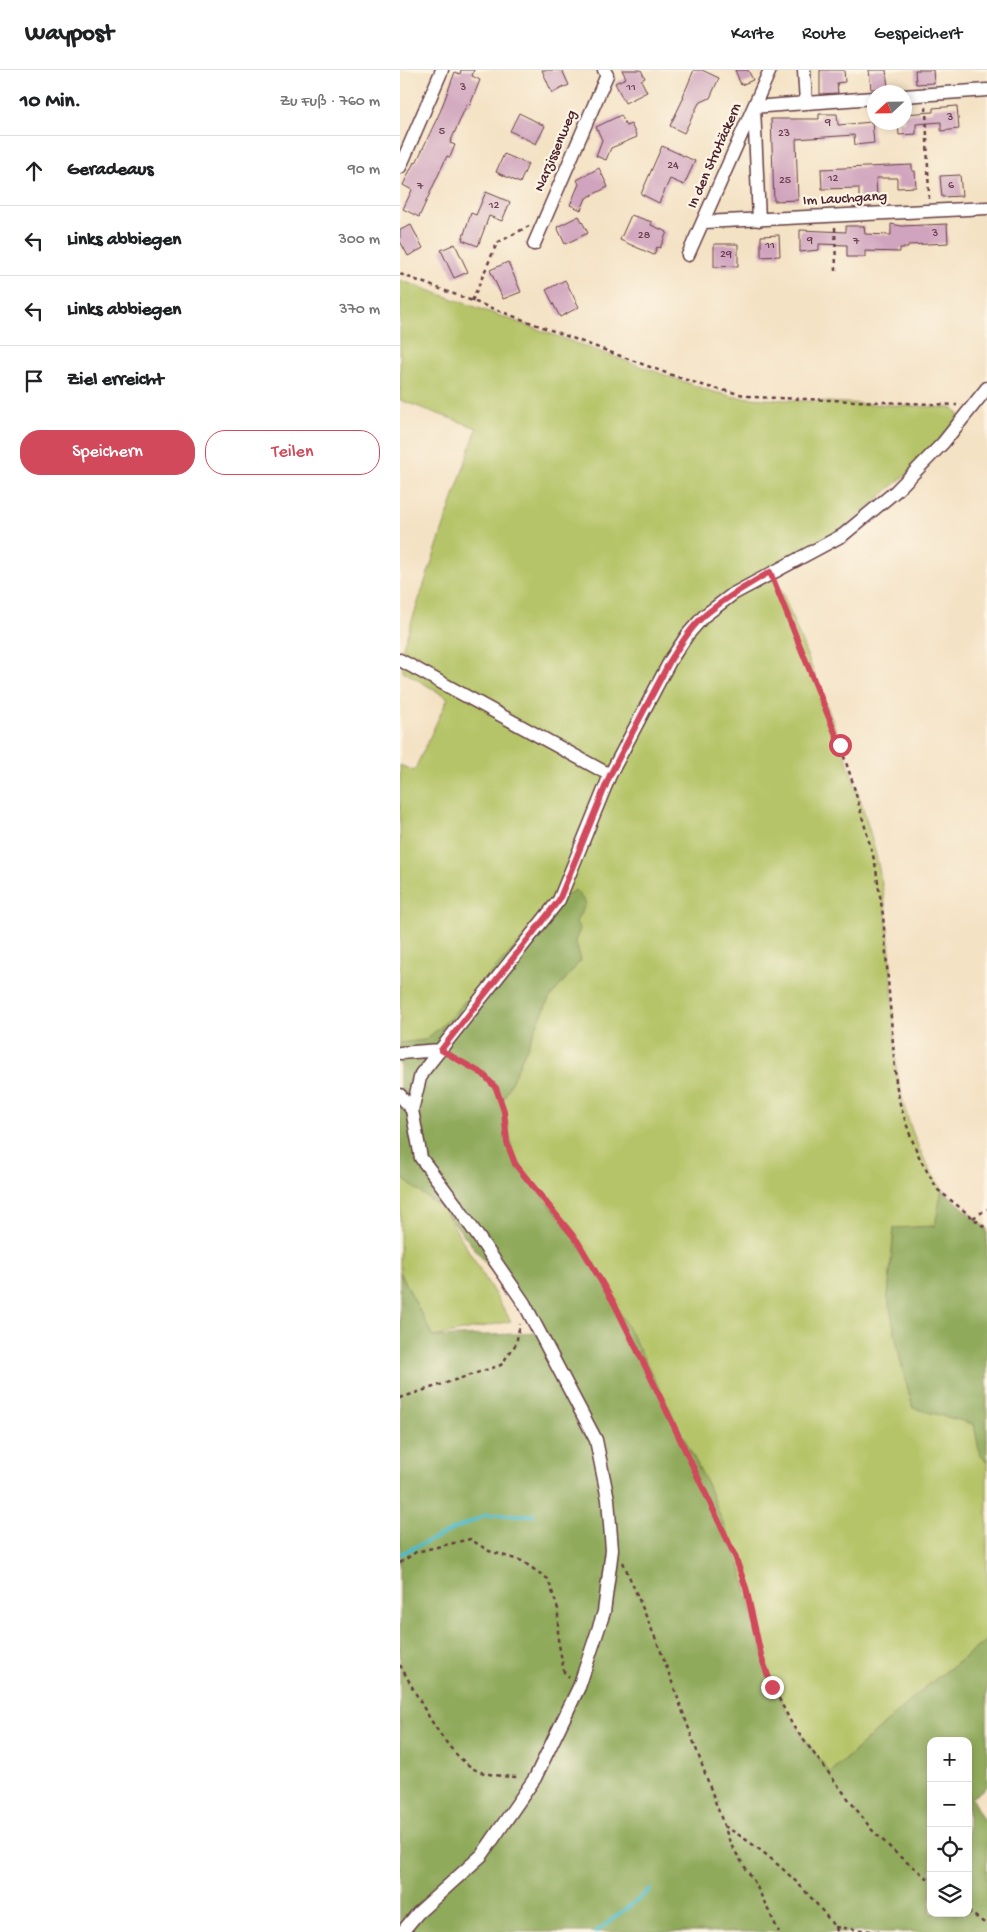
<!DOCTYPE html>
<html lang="de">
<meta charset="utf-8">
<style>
:root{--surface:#fff;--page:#f6f6f6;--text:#202124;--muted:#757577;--line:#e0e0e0;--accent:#d1495b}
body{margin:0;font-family:"Gochi Hand",sans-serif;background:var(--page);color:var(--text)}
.controls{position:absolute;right:15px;bottom:15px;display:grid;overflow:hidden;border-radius:10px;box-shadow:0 2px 8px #0003}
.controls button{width:45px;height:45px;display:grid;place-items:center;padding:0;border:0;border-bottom:1px solid var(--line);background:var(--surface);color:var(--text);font:25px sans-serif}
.compass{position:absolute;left:467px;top:15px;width:45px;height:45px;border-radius:50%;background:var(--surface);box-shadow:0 2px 8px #0003;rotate:248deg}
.stop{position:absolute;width:15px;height:15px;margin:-11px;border:4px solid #d1495b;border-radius:50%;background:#fff}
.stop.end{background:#d1495b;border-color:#fff;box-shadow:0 1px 5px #0008}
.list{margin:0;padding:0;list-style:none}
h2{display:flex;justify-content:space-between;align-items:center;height:65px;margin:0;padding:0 20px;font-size:21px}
h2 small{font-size:16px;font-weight:400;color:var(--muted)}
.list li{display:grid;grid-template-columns:32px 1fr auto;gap:15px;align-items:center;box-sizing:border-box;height:70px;padding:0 20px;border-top:1px solid var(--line)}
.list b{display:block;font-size:19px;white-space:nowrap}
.list em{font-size:16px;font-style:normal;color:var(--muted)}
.actions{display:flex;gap:10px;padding:15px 20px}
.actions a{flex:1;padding:11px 0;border:1px solid var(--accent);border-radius:20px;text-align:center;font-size:18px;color:var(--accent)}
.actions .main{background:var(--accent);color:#fff}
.icon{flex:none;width:28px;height:28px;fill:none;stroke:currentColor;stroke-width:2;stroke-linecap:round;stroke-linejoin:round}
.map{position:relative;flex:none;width:587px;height:1862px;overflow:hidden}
header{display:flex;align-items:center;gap:30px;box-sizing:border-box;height:70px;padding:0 25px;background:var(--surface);border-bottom:1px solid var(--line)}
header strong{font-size:24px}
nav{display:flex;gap:28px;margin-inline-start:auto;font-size:18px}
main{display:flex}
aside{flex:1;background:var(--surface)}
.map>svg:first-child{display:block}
.green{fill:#b5c467;stroke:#807249}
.forest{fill:#90aa5c;stroke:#6d6444;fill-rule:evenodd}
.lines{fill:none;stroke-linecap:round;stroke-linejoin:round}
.stream{stroke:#4dbbc7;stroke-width:4}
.building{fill:#d0a4be}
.minor-casing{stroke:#643c42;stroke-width:15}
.path{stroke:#643c42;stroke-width:2.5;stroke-dasharray:4 4;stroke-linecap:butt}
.minor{stroke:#fff;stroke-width:12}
.route{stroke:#d1495b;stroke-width:6}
.labels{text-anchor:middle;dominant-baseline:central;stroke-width:4.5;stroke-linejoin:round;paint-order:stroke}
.number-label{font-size:12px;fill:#6c4050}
.street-label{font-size:15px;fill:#4a1f2b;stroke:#fcf5e5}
</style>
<header>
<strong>Waypost</strong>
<nav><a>Karte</a><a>Route</a><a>Gespeichert</a></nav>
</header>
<main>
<aside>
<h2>10 Min.<small>Zu Fuß · 760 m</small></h2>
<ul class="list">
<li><svg class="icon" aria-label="ahead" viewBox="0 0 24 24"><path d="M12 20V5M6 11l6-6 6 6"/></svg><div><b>Geradeaus</b></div><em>90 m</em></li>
<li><svg class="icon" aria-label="left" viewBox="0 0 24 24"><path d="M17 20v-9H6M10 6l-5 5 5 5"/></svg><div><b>Links abbiegen</b></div><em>300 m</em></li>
<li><svg class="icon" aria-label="left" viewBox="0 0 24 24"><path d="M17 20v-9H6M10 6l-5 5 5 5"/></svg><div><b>Links abbiegen</b></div><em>370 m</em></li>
<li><svg class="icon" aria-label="arrive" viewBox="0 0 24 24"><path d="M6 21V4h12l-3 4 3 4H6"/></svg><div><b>Ziel erreicht</b></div></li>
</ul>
<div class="actions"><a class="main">Speichern</a><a>Teilen</a></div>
</aside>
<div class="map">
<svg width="587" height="1862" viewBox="0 0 587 1862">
<rect width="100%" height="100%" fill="#fcf5e5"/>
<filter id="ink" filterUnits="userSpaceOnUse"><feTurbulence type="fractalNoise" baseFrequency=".02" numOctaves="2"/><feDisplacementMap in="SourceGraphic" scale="10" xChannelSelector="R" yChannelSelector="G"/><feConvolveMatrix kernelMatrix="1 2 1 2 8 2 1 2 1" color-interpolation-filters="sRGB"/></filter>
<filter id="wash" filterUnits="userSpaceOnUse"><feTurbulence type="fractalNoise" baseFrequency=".0096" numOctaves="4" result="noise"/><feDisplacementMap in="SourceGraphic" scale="20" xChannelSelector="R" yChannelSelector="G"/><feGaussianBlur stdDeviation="1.12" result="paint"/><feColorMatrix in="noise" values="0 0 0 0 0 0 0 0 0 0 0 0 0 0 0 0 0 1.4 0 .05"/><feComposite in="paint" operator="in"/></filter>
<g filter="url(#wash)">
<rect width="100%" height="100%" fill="#f4e2c5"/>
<!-- green -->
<path class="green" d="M0 210 310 321 335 327 364 329 552 338 558 343V348L517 395 447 455 419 472 373 495 382 522C416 610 454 697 477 789 489 842 491 897 494 951 496 969 494 989 498 1008 505 1047 519 1086 542 1119L536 1156 494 1159 488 1227 500 1289 513 1338 574 1354 580 1385 587 1391V1570L528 1615 430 1703 405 1670 384 1636 366 1595 340 1495 307 1414 234 1269 184 1178 124 1102 112 1080 103 1030 149 929 181 890 175 871 180 859 101 905 86 909 43 955 25 970 0 973V695L14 701 48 628 3 601V577L77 358 0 330Z
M0 1107 44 1140 111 1251 33 1267 0 1202Z"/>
<!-- forest -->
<path class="forest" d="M175 820 186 833 176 852 180 859 175 871 181 890 149 929 103 1030 112 1080 124 1102 184 1178 234 1269 307 1414 340 1495 366 1595 384 1636 405 1670 430 1703 528 1615 587 1570V1717L571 1728 587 1756V1862H0V1202L33 1267 141 1263 44 1140 0 1107V973L25 970 43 955 159 830ZM531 1671H568V1843H531Z
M542 1119 587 1159V1391L580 1385 574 1354 513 1338 500 1289 488 1227 494 1158 535 1156Z"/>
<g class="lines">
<!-- stream -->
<path class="stream" d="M0 1484 86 1445H134
M196 1862 250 1820"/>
</g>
<g id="blocks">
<!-- building -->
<path class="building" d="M61 0H74L72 6 80 10 70 35 67 34 50 73 55 75 50 87 47 86 19 147 3 139 12 120 3 115 14 92 16 93 40 42 55 2 60 4Z
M142 0H162L169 15 152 23Z
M222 0H241L245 8 241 10 247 22 225 33 215 13 226 8Z
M294 0H302L319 8 310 28 299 33 284 63 270 56 284 27 283 26Z
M335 0H348L353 10 341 15Z
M420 0H444L445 12 437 13 438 23 420 24Z
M469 0H486L488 18 471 19Z
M515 0H533L534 13 516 14Z
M557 36 559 59 541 61V52L516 54V64L499 65 498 52H504V44L533 42V38Z
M119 43 145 56 136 74 110 61Z
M419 44H437L438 55 472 52 474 73 455 75 454 65 396 69 398 130 374 131 371 49H419Z
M221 45 226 56 231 54 237 67 211 78 206 90 196 86 202 70 196 57Z
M262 76 295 91 284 115 270 109 259 133 241 124Z
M104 84 128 94 120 113 96 102Z
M512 95V101H515L516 117 497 118V108H476L477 128H459V118L422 119 421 99Z
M199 98 208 117 186 128 181 140 170 135 179 114 177 110Z
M560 105 562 126 542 127 540 106Z
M86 122 110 132 102 151 89 146 78 176 62 170 71 143 76 145Z
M231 145 252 152 251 155 267 162 260 178 257 177 254 185 220 170Z
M179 146 188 163 165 174 157 157Z
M491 154 502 156 547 154 548 173 508 175V178H500V182L465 181V187H447V175L419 174V180L400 182V160L446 162V156H464L465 164 491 165Z
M11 155 23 178 8 186 0 171V160Z
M379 165 380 186 361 187V166Z
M55 174 68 202 54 208 41 180Z
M314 174H338V196L314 197Z
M108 192 121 222 103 229 90 200Z
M165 210 179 237 160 247 146 220Z"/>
</g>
</g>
<g filter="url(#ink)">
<use href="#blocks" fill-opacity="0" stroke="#643c42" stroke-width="1"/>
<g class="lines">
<defs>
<path id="minor" d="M404 0 406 33
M504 26 587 20
M0 97 42 0
M359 150 354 37 474 28
M304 152 587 138
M134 174 207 5 204 0
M288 185 370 0
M0 590 210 705
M0 983 41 980
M0 1025 12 1040
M2 1862 18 1843 82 1785 135 1708 179 1617 204 1542 212 1480 208 1429 196 1370 124 1233 57 1136 21 1088 12 1040 21 1004 159 830 210 705 270 591 288 564 304 546 333 524 443 465 496 421 543 373 587 318"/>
</defs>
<!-- minor casing -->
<use href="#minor" class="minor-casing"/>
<!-- path -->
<path class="path" d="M526 37 529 129
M435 157 436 202
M0 204 277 307 309 317 353 327 557 335
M72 231 97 173 129 156
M375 515 440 675 452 710 475 793 483 845 496 1013 500 1034 509 1062 520 1089 538 1120 587 1159
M51 986 83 1004 96 1018 104 1041 107 1073 115 1094 178 1172 214 1233 254 1314 335 1485 346 1518 361 1589 373 1617 393 1656 472 1760 499 1786 531 1811
M573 1148 587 1139
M0 1328 101 1295 116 1274 120 1254
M223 1492 260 1579 331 1775 355 1813 379 1862
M0 1493 16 1482 70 1469 89 1481 122 1491 148 1509 158 1539V1569L164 1602 169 1607
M0 1595C19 1628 42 1679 74 1699 84 1705 108 1707 120 1707
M324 1756C367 1780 410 1821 438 1862
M568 1841 587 1855
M435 1857 480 1862"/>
<!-- minor -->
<use href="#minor" class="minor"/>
</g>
</g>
<g class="lines" filter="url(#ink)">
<!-- route -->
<path class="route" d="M372 1617 362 1589 346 1518 335 1486 254 1314 214 1233 178 1172 115 1094 107 1073 104 1041 96 1018 83 1004 41 980 159 830 210 705 270 591C280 575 291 557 305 545 325 528 347 515 370 502L440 675"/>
</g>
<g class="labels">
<!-- number labels -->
<g class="number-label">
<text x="63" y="18">3</text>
<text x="231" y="18">11</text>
<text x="550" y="48">3</text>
<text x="428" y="53">9</text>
<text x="42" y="62">5</text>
<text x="384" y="64">23</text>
<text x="273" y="96">24</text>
<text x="433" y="109">12</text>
<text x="385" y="111">25</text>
<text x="551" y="116">6</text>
<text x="20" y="117">7</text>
<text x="94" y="136">12</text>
<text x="535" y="164">3</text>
<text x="244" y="166">28</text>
<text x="410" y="171">9</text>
<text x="456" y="172">7</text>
<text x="370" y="176">11</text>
<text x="326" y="185">29</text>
</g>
<!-- street labels -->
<g class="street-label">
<text transform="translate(156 81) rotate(-67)">Narzissenweg</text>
<text transform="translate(315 86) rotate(-66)">In den Strutäckern</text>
<text transform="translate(445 129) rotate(-3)">Im Lauchgang</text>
</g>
</g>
</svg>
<div class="controls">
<button>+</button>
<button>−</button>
<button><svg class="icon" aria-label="locate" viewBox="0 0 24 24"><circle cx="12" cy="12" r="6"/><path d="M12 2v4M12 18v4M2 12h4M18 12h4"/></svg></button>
<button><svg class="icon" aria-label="layers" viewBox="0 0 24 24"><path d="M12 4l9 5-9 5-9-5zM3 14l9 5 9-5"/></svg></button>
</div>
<svg class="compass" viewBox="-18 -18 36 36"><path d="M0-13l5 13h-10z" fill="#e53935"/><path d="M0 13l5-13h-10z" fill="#757577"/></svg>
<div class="stop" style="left:440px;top:675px"></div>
<div class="stop end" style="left:372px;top:1617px"></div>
</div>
</main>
